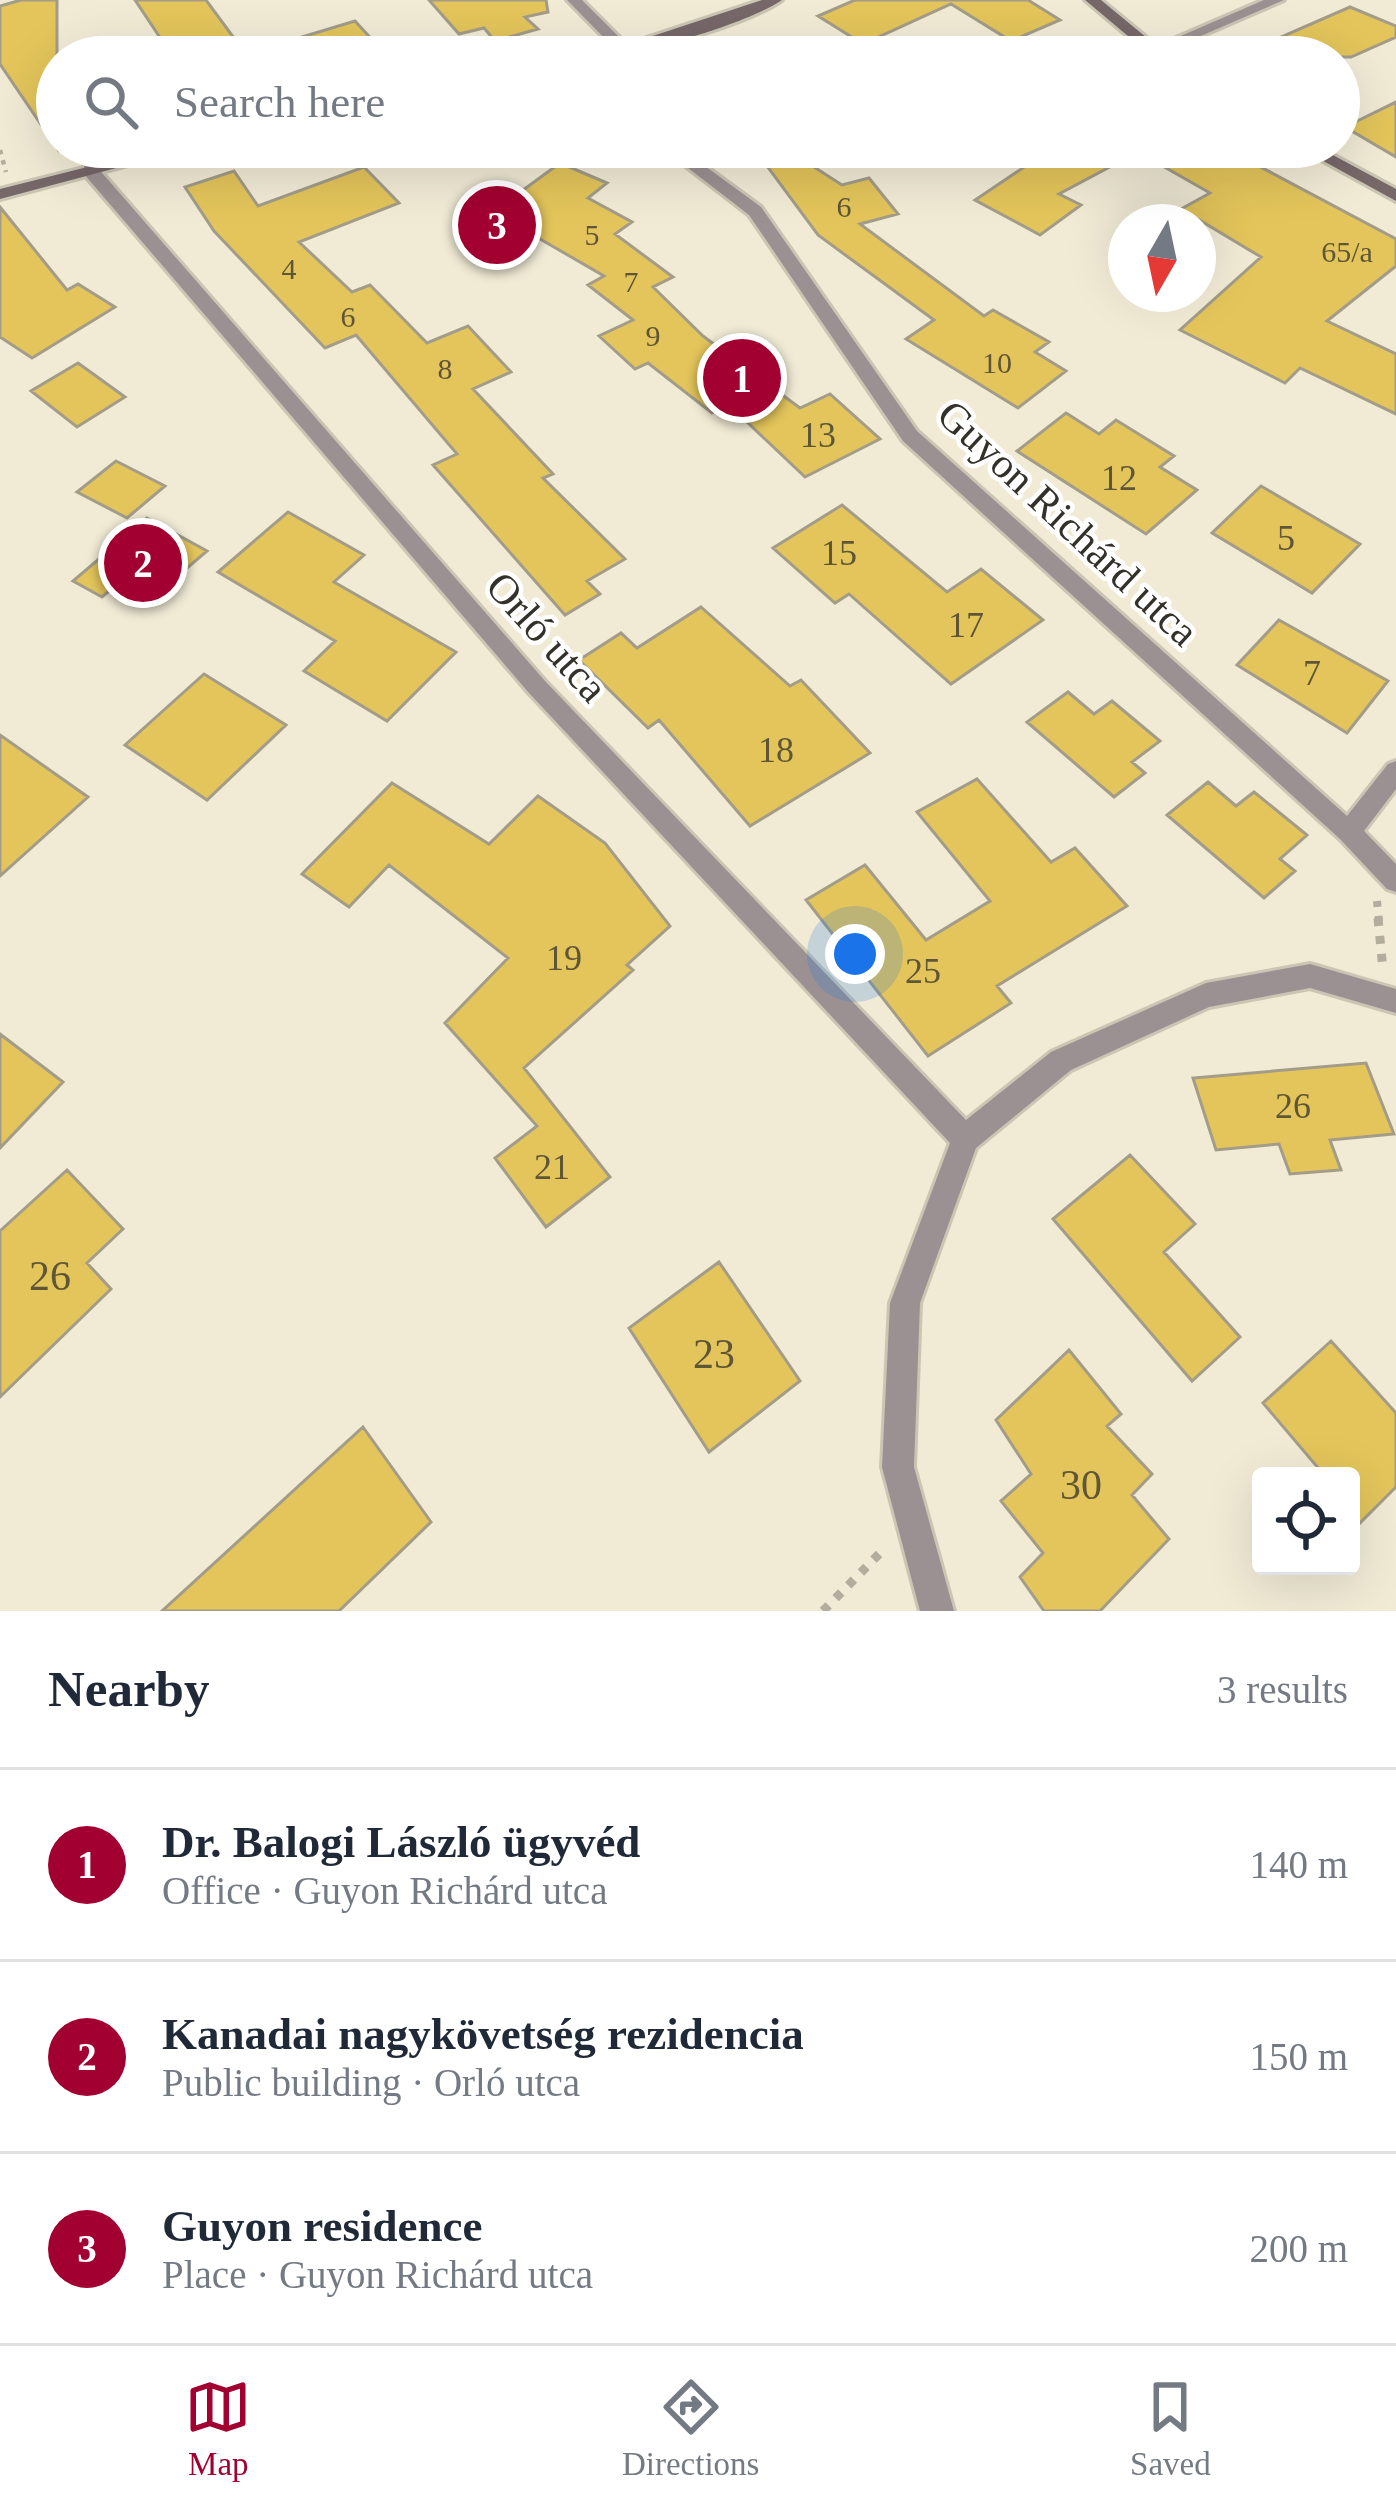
<!DOCTYPE html>
<meta charset="utf-8">
<style>
:root{--surface:#fff;--page:#f2f2f3;--text:#1f2937;--muted:#747a83;--line:#e0e1e3;--accent:#a10030}
body{margin:0;font-family:"Times New Roman",serif;background:var(--page);color:var(--text)}
.controls{position:absolute;right:36px;bottom:36px;display:grid;overflow:hidden;border-radius:12px;box-shadow:0 12px 48px #0002}
.controls button{width:108px;height:108px;display:grid;place-items:center;padding:0;border:0;border-bottom:3px solid var(--line);background:var(--surface);color:var(--text);font:60px sans-serif}
.compass{position:absolute;left:1108px;top:204px;width:108px;height:108px;border-radius:50%;background:var(--surface);box-shadow:0 12px 48px #0002;rotate:189deg}
.you{position:absolute;left:855px;top:954px;width:42px;height:42px;margin:-30px;border:9px solid #fff;border-radius:50%;background:#1a73e8;box-shadow:0 0 0 18px #1a73e833}
.badge{display:grid;place-items:center;width:78px;height:78px;border-radius:50%;background:var(--accent);color:#fff;font-size:39px;font-weight:700}
.pin{position:absolute;translate:-50% -50%;border:6px solid #fff;box-shadow:0 3px 12px #0006}
.list{margin:0;padding:0;list-style:none}
h2{display:flex;justify-content:space-between;align-items:center;height:156px;margin:0;padding:0 48px;font-size:51px}
h2 small{font-size:39px;font-weight:400;color:var(--muted)}
.list li{display:grid;grid-template-columns:78px 1fr auto;gap:36px;align-items:center;box-sizing:border-box;height:192px;padding:0 48px;border-top:3px solid var(--line)}
.list b{display:block;font-size:45px;white-space:nowrap}
.list p{margin:0;font-size:39px;white-space:nowrap;color:var(--muted)}
.list em{font-size:39px;font-style:normal;color:var(--muted)}
.icon{flex:none;width:66px;height:66px;fill:none;stroke:currentColor;stroke-width:2;stroke-linecap:round;stroke-linejoin:round}
.map{position:relative;flex:none;width:1396px;height:1611px;overflow:hidden}
.search{position:absolute;background:var(--surface);box-shadow:0 12px 48px #0002;left:36px;right:36px;top:36px;height:132px;display:flex;align-items:center;gap:30px;box-sizing:border-box;padding:0 42px;border-radius:66px;color:var(--muted);font-size:45px}
.sheet{height:732px;background:var(--surface)}
nav{display:flex;justify-content:space-around;align-items:center;box-sizing:border-box;height:168px;border-top:3px solid var(--line);background:var(--surface);font-size:33px;color:var(--muted)}
nav a{display:grid;justify-items:center;gap:6px}
nav .on{color:var(--accent)}
.map>svg:first-child{display:block}
.building{fill:#e4c55b;stroke:#a29c89;stroke-width:3}
.lines{fill:none;stroke-linecap:round;stroke-linejoin:round}
.street-casing{stroke:#cbc6b3;stroke-width:6}
.secondary-casing{stroke:#cbc6b3;stroke-width:6}
.path-far2{stroke:#b2ad9d;stroke-width:4.5;stroke-dasharray:4.5 6;stroke-linecap:butt}
.path-far1{stroke:#b2ad9d;stroke-width:8;stroke-dasharray:6 9;stroke-linecap:butt}
.path{stroke:#b2ad9d;stroke-width:9;stroke-dasharray:8 10;stroke-linecap:butt}
.street{fill:#9c9192;fill-rule:evenodd}
.secondary{fill:#766769;fill-rule:evenodd}
.labels{text-anchor:middle;dominant-baseline:central;stroke-width:9;stroke-linejoin:round;paint-order:stroke}
.far-number-label{font-size:30px;fill:#5f5636}
.number-label{font-size:36px;fill:#5f5636}
.street-label{font-size:42px;fill:#333129;stroke:#fff}
.near-number-label{font-size:42px;fill:#5f5636}
</style>
<div class="map">
<svg width="1396" height="1611" viewBox="0 0 1396 1611">
<rect width="100%" height="100%" fill="#f1ebd6"/>
<!-- building -->
<path class="building" d="M21 0H57V148L0 64V6Z
M135 0H206L248 57H173Z
M429 0H546L548 12 525 17 538 29 495 41 484 28 459 34Z
M855 0H1028L1060 20 1011 41 951 4 863 44 818 16Z
M1350 7 1396 26V37L1351 57H1235Z
M355 21 388 57H263L262 49Z
M1396 102V157L1345 127Z
M753 147H783L842 185 869 178 898 214 860 224 984 316 993 310 1049 342 1035 352 1066 371 1018 408 906 339 934 320 818 235Z
M1054 147H1223L1396 239V266L1327 321 1396 354V414L1300 368 1285 383 1180 330 1261 257 1181 209 1210 193 1138 152 1059 194 1081 205 1040 235 975 200Z
M560 163 607 183 588 198 632 222 615 234 673 277 653 287 703 336 800 408 830 394 880 439 805 477 728 404 712 413 648 363 635 369 599 336 633 320 588 285 604 276 528 232 502 248 459 221 492 202 500 207Z
M364 167 399 203 299 242 352 292 370 285 427 343 468 326 511 372 473 389 553 474 543 478 625 559 587 581 600 594 565 615 433 465 457 454 356 335 325 348 214 231 185 187 234 171 258 206Z
M0 207 67 290 78 284 115 307 32 358 0 337Z
M78 363 125 397 77 427 31 391Z
M1066 413 1099 434 1116 420 1174 456 1160 467 1197 490 1146 534 1017 451Z
M116 461 165 486 127 518 77 492Z
M1261 486 1360 544 1312 593 1212 533Z
M842 505 947 592 981 569 1043 620 951 684 849 594 835 603 773 548Z
M288 512 364 555 334 582 456 652 387 721 304 671 335 641 218 572Z
M147 518 207 551 158 593 127 576 102 597 73 581Z
M701 607 790 686 801 680 870 753 750 826 659 720 648 728 579 660 621 633 637 648Z
M1279 620 1388 681 1347 733 1237 665Z
M204 674 286 725 207 800 125 745Z
M1068 692 1094 714 1112 701 1160 741 1132 762 1145 773 1114 797 1027 722Z
M0 735 88 797 0 876Z
M977 779 1051 862 1075 848 1127 906 997 986 1011 1003 928 1056 806 900 865 865 926 940 990 901 917 812Z
M1208 782 1236 806 1254 792 1307 835 1280 859 1295 871 1264 898 1167 815Z
M392 783 489 844 538 796 605 843 670 926 627 965 633 970 524 1068 610 1177 546 1227 495 1158 537 1126 445 1023 508 958 389 865 349 907 302 874Z
M0 1034 63 1082 0 1148Z
M1366 1063 1394 1134 1330 1140 1341 1170 1290 1174 1279 1144 1216 1150 1193 1078Z
M1130 1155 1195 1224 1164 1252 1240 1337 1192 1381 1053 1219Z
M67 1170 123 1229 87 1263 111 1289 0 1397V1231Z
M719 1262 800 1381 709 1452 629 1328Z
M1331 1341 1396 1413V1487L1351 1532V1476H1325L1263 1403Z
M1069 1350 1121 1414 1107 1426 1152 1474 1132 1495 1169 1539 1100 1611H1044L1020 1577 1043 1553 1001 1501 1031 1474 996 1420Z
M363 1427 431 1522 339 1611H162Z"/>
<g class="lines">
<defs>
<path id="street" d="M567 0H582L629 47V53H619Z
M1264 0H1284L1159 54 1146 51Z
M661 147H679L761 207 917 431 1347 816 1388 764 1396 761V789L1364 831 1396 864V892L1387 889 1340 839 903 441 749 215Z
M84 166H96L545 681 966 1120 1051 1052 1206 983 1310 964 1396 989V1013L1310 988 1209 1007 1071 1070 976 1148 920 1303 914 1467 954 1611H920L882 1467 890 1303 950 1143 529 693 84 174Z"/>
<path id="secondary" d="M762 0H782C745 25 635 57 589 57Z
M1085 0H1101L1170 57H1153Z
M167 147H195L0 199V189Z
M1298 147H1318L1396 189V201Z"/>
</defs>
<!-- street casing -->
<use href="#street" class="street-casing"/>
<!-- secondary casing -->
<use href="#secondary" class="secondary-casing"/>
<!-- path-far2 -->
<path class="path-far2" d="M0 150 6 172"/>
<!-- path-far1 -->
<path class="path-far1" d="M1377 901 1379 921"/>
<!-- path -->
<path class="path" d="M1378 918 1383 970
M823 1611 885 1548"/>
<!-- street -->
<use href="#street" class="street"/>
<!-- secondary -->
<use href="#secondary" class="secondary"/>
</g>
<g class="labels">
<!-- far-number labels -->
<g class="far-number-label">
<text x="844" y="206">6</text>
<text x="592" y="234">5</text>
<text x="1347" y="251">65/a</text>
<text x="289" y="268">4</text>
<text x="631" y="281">7</text>
<text x="348" y="316">6</text>
<text x="653" y="335">9</text>
<text x="997" y="362">10</text>
<text x="445" y="368">8</text>
</g>
<!-- number labels -->
<g class="number-label">
<text x="818" y="435">13</text>
<text x="1119" y="478">12</text>
<text x="1286" y="538">5</text>
<text x="839" y="553">15</text>
<text x="966" y="625">17</text>
<text x="1312" y="673">7</text>
<text x="776" y="750">18</text>
<text x="564" y="958">19</text>
<text x="923" y="971">25</text>
<text x="1293" y="1106">26</text>
<text x="552" y="1167">21</text>
</g>
<!-- street labels -->
<g class="street-label">
<text transform="translate(1068 523) rotate(43)">Guyon Richárd utca</text>
<text transform="translate(547 637) rotate(48)">Orló utca</text>
</g>
<!-- near-number labels -->
<g class="near-number-label">
<text x="50" y="1276">26</text>
<text x="714" y="1354">23</text>
<text x="1081" y="1485">30</text>
</g>
</g>
</svg>
<div class="controls">
<button><svg class="icon" aria-label="locate" viewBox="0 0 24 24"><circle cx="12" cy="12" r="6"/><path d="M12 2v4M12 18v4M2 12h4M18 12h4"/></svg></button>
</div>
<svg class="compass" viewBox="-18 -18 36 36"><path d="M0-13l5 13h-10z" fill="#e53935"/><path d="M0 13l5-13h-10z" fill="#747a83"/></svg>
<div class="you"></div>
<div class="pin badge" style="left:742px;top:378px">1</div>
<div class="pin badge" style="left:143px;top:563px">2</div>
<div class="pin badge" style="left:497px;top:225px">3</div>
<div class="search"><svg class="icon" aria-label="search" viewBox="0 0 24 24"><circle cx="10" cy="10" r="6"/><path d="M15 15l6 6"/></svg>Search here</div>
</div>
<section class="sheet">
<h2>Nearby<small>3 results</small></h2>
<ul class="list">
<li><span class="badge">1</span><div><b>Dr. Balogi László ügyvéd</b><p>Office · Guyon Richárd utca</p></div><em>140 m</em></li>
<li><span class="badge">2</span><div><b>Kanadai nagykövetség rezidencia</b><p>Public building · Orló utca</p></div><em>150 m</em></li>
<li><span class="badge">3</span><div><b>Guyon residence</b><p>Place · Guyon Richárd utca</p></div><em>200 m</em></li>
</ul>
</section>
<nav>
<a class="on"><svg class="icon" aria-label="map" viewBox="0 0 24 24"><path d="M3 6l6-2 6 2 6-2v14l-6 2-6-2-6 2zM9 4v14M15 6v14"/></svg>Map</a>
<a><svg class="icon" aria-label="directions" viewBox="0 0 24 24"><path d="M12 3l9 9-9 9-9-9zM9 14v-3h6M13 9l2 2-2 2"/></svg>Directions</a>
<a><svg class="icon" aria-label="saved" viewBox="0 0 24 24"><path d="M7 4h10v16l-5-4-5 4z"/></svg>Saved</a>
</nav>
